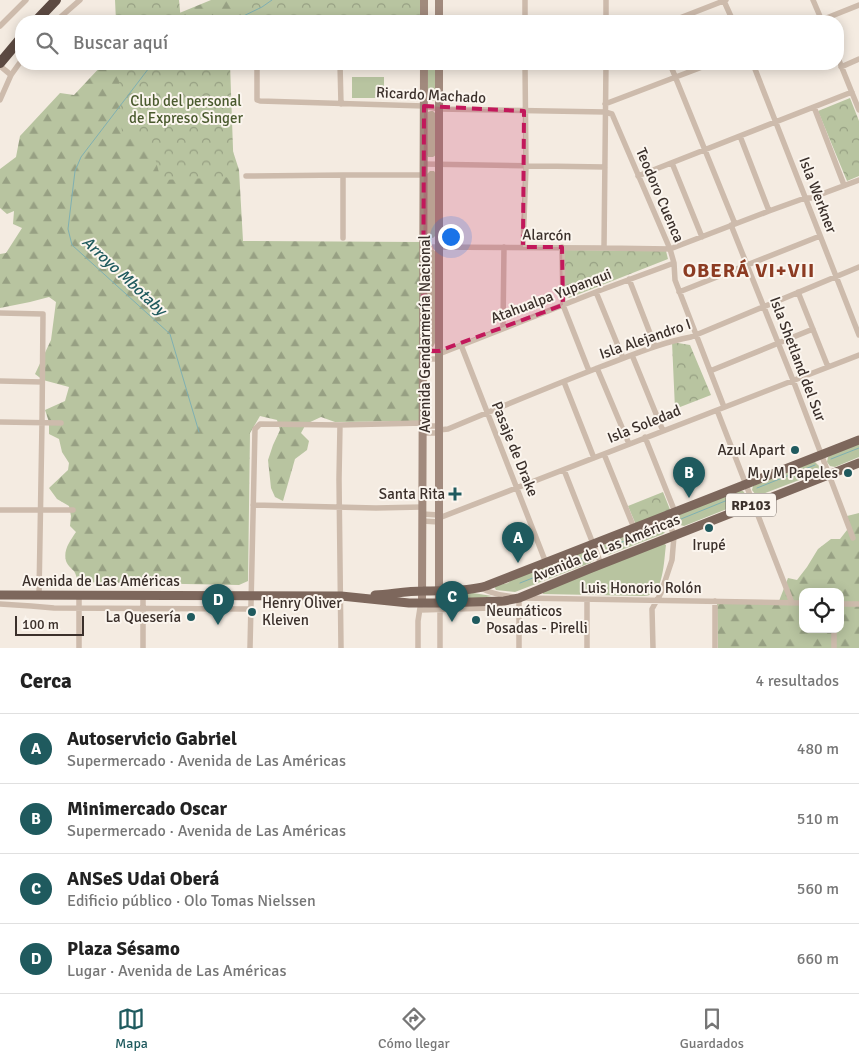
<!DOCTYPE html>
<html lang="es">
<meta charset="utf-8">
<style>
:root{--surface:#fff;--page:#f6f6f6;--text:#222;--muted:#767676;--line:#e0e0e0;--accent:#1f5a5e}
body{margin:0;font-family:Signika,sans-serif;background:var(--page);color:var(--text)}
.controls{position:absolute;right:15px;bottom:15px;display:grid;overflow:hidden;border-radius:10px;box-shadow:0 2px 12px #0003}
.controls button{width:45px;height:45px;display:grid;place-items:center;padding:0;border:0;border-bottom:1px solid var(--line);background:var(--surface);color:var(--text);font:25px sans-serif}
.scale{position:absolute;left:15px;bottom:12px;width:69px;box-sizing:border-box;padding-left:5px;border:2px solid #3b302b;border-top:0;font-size:14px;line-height:18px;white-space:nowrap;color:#3b302b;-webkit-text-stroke:4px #fbf5ee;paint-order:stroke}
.you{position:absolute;left:450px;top:236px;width:18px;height:18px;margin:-12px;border:4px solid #fff;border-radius:50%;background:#1a73e8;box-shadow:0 0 0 8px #1a73e833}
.badge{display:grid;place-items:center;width:32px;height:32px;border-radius:50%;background:var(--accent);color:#fff;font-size:16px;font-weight:700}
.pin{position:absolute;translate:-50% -41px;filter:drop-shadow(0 1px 2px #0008)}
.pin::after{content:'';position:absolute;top:26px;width:18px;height:15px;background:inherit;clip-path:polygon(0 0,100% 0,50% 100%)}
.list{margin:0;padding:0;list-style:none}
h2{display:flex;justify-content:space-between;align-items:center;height:65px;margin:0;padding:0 20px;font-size:21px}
h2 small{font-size:16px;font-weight:400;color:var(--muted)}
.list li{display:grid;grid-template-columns:32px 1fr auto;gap:15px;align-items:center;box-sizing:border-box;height:70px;padding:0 20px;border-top:1px solid var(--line)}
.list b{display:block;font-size:19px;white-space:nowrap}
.list p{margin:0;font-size:16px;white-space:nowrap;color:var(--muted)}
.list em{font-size:16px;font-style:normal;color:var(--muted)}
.icon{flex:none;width:28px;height:28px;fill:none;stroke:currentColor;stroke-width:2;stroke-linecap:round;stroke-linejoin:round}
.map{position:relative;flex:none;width:859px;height:648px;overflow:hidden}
.search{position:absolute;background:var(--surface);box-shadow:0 2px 12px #0003;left:15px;right:15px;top:15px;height:55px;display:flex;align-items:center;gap:12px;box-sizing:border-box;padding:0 18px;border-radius:20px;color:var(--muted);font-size:19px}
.sheet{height:345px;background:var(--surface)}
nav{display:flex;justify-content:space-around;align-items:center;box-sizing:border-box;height:70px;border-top:1px solid var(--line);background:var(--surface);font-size:14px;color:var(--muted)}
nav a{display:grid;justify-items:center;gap:2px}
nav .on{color:var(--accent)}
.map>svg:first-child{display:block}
.green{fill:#b8c4a0}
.forest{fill:url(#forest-firs);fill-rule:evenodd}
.park{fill:url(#park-crowns)}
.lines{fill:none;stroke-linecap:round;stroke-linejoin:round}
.stream{stroke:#7fb0b2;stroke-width:1}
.street{stroke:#cdbbac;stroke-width:5.5}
.secondary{stroke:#a18a7d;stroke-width:8}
.primary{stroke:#7d675c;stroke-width:9}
.highway{stroke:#5c4a42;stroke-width:10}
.marked{fill:#c2185b;fill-opacity:0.2;stroke:#c2185b;stroke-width:4;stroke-dasharray:10 6;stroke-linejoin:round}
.poi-dot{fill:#1f5a5e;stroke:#fbf5ee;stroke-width:2}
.labels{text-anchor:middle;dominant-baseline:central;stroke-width:4;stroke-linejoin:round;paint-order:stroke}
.shield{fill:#fbf5ee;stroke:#756b66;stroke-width:1}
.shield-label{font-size:14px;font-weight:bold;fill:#3b302b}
.street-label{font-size:15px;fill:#3b302b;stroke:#fbf5ee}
.park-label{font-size:15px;fill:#4a5a2e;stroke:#fbf5ee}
.poi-label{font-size:15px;fill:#3b302b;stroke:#fbf5ee;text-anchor:end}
.water-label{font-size:16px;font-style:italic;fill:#1f5a5e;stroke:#fbf5ee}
.district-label{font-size:20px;font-weight:bold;letter-spacing:1px;fill:#8c3b22;stroke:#fbf5ee}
</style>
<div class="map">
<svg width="859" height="648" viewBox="0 0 859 648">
<defs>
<pattern id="forest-firs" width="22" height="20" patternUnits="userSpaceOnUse" patternTransform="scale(1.25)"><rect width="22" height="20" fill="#b8c4a0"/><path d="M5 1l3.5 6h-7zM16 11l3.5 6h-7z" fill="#97a083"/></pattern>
<pattern id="park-crowns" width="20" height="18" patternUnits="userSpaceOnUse" patternTransform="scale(1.25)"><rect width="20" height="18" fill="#b8c4a0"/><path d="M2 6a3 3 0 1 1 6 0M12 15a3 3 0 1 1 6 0" fill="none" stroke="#97a083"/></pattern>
</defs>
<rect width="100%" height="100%" fill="#f4ebe1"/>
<!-- green -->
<path class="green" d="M428 64H437L436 99 434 101H429L427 99Z
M352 77H384V98H352Z
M431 111H433L436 114V155L433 157H428L427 155 428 112Z
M430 171H434L436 174V235L433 238 429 237 427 235V174Z
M429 250H434L436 253 435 343 433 347H428L427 342 426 253Z
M859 444V457L835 467 830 466 827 462 828 457 832 454Z
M811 462H815L819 466V471L815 474 760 495 755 494 752 490 753 486Z
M738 491H743L746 495V499L742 503 684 526 680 525 677 521V516L681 513Z
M659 522H664L667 526V530L663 534 608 555 604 554 601 550V546Z
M663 543 666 545C664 559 664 586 652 594 651 595 645 596 644 596L543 594 542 590Z
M585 551H590L594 555V560L590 563 515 592 496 590 494 586 508 583 511 580Z
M473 593 492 596 481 598 447 599 445 595Z"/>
<!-- forest -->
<path class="forest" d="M211 0H265L257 21H160Z
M103 64H205L239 170 243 241 420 242 423 421 335 422 321 417 306 424 301 433 309 441 307 450 295 459 283 501 275 497 271 488 268 460 273 445 280 430 277 420 260 416 250 433 248 581 239 585 78 582C77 579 76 574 74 571 71 568 68 566 66 561 63 550 70 541 76 532L70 526 71 516 69 506 57 499 49 488 68 470 69 463 62 452 59 439 49 434V422L45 410 65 401 69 387 43 380 35 374 51 340 56 302 49 297 30 302 0 308V254L6 253 22 228 13 224 14 211 7 214 0 208V169L16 157 20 136 60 93 74 95Z
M859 513V648H718L717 602 779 601 788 578 797 580 807 567 818 549 831 539H840L847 530V516ZM803 592H840V629H803Z"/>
<!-- park -->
<path class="park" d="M115 0H179L181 21H116Z
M245 0H421V21H248Z
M118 64H230L234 177 161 180 149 136 122 135Z
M850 98 859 121V176L847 181 818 111Z
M564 250 666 251 668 259 569 298 564 296Z
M672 342 690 345 711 395 675 409Z
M663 492 671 512 636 525 628 506Z"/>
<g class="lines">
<!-- stream -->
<path class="stream" d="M233 21 262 7 272 0
M152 64 81 157 75 171 68 229 72 245 170 334 199 432
M831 459 859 448
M757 488 815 465
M681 519 740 495
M609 547 664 526
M520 583 586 557"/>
<!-- street -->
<path class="street" d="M813 0 822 21
M724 1 733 21
M56 21 80 0
M525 21V0
M606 21V0
M672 21 726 0
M819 21 859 5
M0 26 26 0
M838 58 859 110
M257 64V100L260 101 424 106 439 109 605 112 612 114 670 249 674 263 675 280 724 407
M340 64 341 104
M670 64 735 224
M753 64 859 335
M0 66 11 75
M841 67 859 59
M0 100 11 75 21 61
M605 104 710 64
M814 107 844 185
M740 136 769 211
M672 163 702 237
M423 164 605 167
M343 175V238
M246 176 343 175H423
M638 176 852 92
M731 225 793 380 853 538
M423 247 604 248 670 249 769 211 805 198H811L859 180
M523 247 526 167 525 64
M562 247 563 305 589 371
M604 248 606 64
M629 279 655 346
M596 292 623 358
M679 292 820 236
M798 292 828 367
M0 313 43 314 42 423 39 595
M503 328 504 247
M461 345 546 563
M423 351H439
M439 354 601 290 674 263
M632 355 663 431
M423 359H439
M597 368 629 444
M710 371 813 329
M0 381 42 382
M564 382 594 458
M717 410 792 603
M0 422 61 423
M422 426H439
M439 430 448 429C498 408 549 387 600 367 630 356 659 343 691 337L859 267
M422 433H439
M645 437 675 512
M604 454 634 528
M564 470 601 564
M253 505 376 508 422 507
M0 510H73
M422 514 439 515
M439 518 859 355
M422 521 439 522
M481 588C491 594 502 595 513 597
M522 598 803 603
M0 604 31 606 54 608 251 609
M840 604H859
M440 608V648
M420 610 492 608 497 606 503 602
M79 648V595
M143 648V595
M250 648 255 429 260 424 340 425
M341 648 339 479 340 425 423 423
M418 648V621L420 608
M519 648V598
M587 648V600
M653 648 652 609 661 593 672 560 674 536 667 516
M715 648V601
M834 648V629"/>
<!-- secondary -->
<path class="secondary" d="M424 21V0
M439 21V0
M439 64V603
M422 603 424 64"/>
<!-- primary -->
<path class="primary" d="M0 595 341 596 409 603H439L504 601 519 598 589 569 859 463
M375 595C391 594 407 591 423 591 444 590 466 592 486 586L859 440"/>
<!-- highway -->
<path class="highway" d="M36 21 56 0
M0 63 21 38"/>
</g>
<!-- marked area -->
<path class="marked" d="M424 106 524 111 523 247H562L563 305 439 351H423Z"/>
<!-- markers -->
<g class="poi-dot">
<circle cx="795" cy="450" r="5"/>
<circle cx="848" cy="473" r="5"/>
<path d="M452.5 486.5h5v5h5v5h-5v5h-5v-5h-5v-5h5z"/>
<circle cx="709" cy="528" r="5"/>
<circle cx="252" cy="612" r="5"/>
<circle cx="191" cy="617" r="5"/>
<circle cx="476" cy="620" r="5"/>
</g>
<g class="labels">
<!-- shield labels -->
<rect class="shield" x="726" y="493.5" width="50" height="23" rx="4"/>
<g class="shield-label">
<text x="751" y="505">RP103</text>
</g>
<!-- street labels -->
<g class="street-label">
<text transform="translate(431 95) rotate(3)">Ricardo Machado</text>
<text transform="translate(660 195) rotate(67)">Teodoro Cuenca</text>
<text transform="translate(818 195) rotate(69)">Isla Werkner</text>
<text transform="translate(547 235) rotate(1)">Alarcón</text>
<text transform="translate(551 296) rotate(-21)">Atahualpa Yupanqui</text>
<text transform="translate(425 334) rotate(-90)">Avenida Gendarmería Nacional</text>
<text transform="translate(645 339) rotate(-19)">Isla Alejandro I</text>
<text transform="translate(798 359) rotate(69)">Isla Shetland del Sur</text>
<text transform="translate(644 424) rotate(-22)">Isla Soledad</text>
<text transform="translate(515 449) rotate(68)">Pasaje de Drake</text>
<text transform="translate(606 548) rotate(-22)">Avenida de Las Américas</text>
<text x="101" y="581">Avenida de Las Américas</text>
<text x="641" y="588">Luis Honorio Rolón</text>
</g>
<!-- park labels -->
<g class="park-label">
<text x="186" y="101">Club del personal<tspan x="186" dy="17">de Expreso Singer</tspan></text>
</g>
<!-- poi labels -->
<g class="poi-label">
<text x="785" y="450">Azul Apart</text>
<text x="838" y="473">M y M Papeles</text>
<text x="445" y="494">Santa Rita</text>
<text x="709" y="545" text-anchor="middle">Irupé</text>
<text x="262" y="603" text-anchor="start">Henry Oliver<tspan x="262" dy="17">Kleiven</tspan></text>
<text x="486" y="611" text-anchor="start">Neumáticos<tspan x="486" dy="17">Posadas - Pirelli</tspan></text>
<text x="181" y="617">La Quesería</text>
</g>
<!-- water labels -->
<g class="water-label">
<text transform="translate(124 276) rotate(43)">Arroyo Mbotaby</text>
</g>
<!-- district labels -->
<g class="district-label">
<text x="749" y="270">OBERÁ VI+VII</text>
</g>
</g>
</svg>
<div class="controls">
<button><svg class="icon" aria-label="locate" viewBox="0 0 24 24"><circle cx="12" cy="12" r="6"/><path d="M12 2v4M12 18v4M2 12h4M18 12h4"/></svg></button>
</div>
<div class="scale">100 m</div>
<div class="you"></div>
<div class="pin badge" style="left:518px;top:563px">A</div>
<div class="pin badge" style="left:689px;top:498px">B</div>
<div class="pin badge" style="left:452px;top:622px">C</div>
<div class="pin badge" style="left:218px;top:625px">D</div>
<div class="search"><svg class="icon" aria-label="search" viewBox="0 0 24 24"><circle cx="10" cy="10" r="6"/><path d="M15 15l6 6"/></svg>Buscar aquí</div>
</div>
<section class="sheet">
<h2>Cerca<small>4 resultados</small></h2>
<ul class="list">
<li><span class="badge">A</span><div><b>Autoservicio Gabriel</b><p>Supermercado · Avenida de Las Américas</p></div><em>480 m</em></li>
<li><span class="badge">B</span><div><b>Minimercado Oscar</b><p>Supermercado · Avenida de Las Américas</p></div><em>510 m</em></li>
<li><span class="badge">C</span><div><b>ANSeS Udai Oberá</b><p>Edificio público · Olo Tomas Nielssen</p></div><em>560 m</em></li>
<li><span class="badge">D</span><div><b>Plaza Sésamo</b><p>Lugar · Avenida de Las Américas</p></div><em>660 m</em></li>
</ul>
</section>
<nav>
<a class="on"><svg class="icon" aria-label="map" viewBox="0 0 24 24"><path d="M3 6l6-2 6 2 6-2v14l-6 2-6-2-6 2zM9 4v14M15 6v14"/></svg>Mapa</a>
<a><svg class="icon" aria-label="directions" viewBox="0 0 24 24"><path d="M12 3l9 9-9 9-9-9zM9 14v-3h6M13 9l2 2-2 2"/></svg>Cómo llegar</a>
<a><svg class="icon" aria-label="saved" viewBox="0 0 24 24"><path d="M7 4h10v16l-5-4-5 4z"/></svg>Guardados</a>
</nav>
